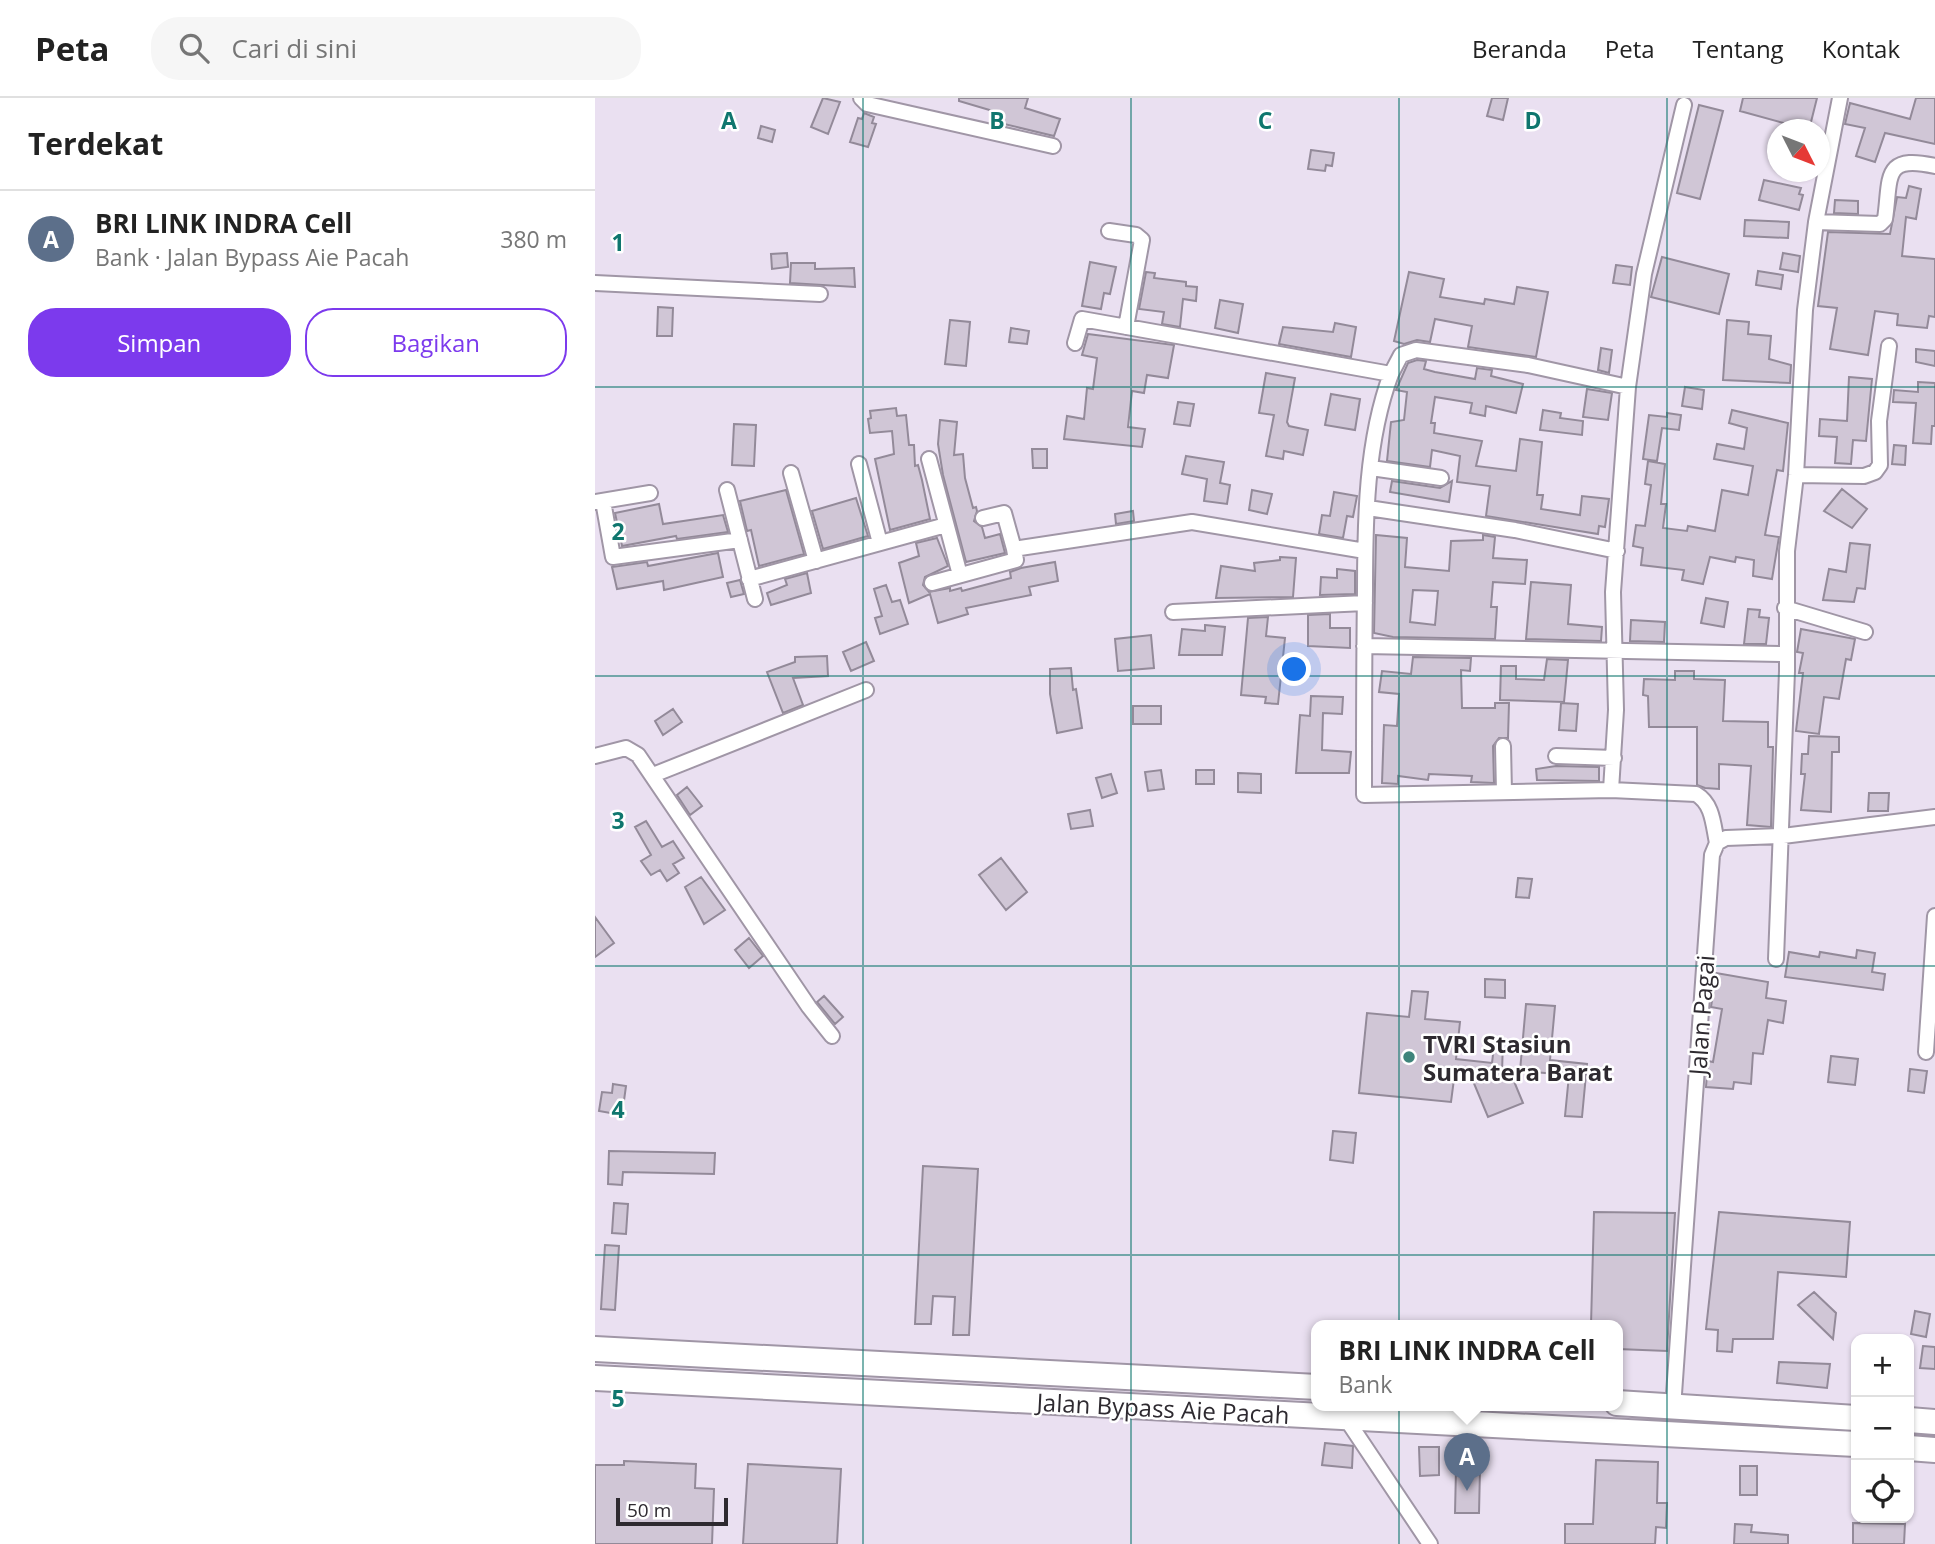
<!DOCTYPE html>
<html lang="id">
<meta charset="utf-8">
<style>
:root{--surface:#fff;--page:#f6f6f6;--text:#222;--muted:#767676;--line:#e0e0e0;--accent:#7c3aed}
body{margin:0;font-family:"Open Sans",sans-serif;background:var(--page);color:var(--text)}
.controls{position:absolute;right:21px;bottom:21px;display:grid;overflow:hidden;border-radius:14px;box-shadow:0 2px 5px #0004}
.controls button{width:63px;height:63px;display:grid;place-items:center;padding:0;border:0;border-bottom:2px solid var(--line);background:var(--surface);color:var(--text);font:35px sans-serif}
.compass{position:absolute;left:1172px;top:21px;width:63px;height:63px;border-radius:50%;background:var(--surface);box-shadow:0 2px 5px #0004;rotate:132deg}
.scale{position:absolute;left:21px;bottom:18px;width:112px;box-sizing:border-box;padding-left:7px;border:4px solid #2e2a30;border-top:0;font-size:19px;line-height:24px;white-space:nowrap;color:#2e2a30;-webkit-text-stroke:5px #fff;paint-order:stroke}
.you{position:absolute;left:700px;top:572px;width:24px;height:24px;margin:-18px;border:5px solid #fff;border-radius:50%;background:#1a73e8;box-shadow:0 0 0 10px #1a73e833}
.badge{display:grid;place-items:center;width:46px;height:46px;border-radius:50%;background:var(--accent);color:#fff;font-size:23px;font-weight:700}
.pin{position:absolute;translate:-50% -58px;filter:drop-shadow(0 2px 4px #0008)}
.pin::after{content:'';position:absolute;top:37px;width:24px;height:21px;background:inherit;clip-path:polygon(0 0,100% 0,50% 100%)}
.popup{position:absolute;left:716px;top:1222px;width:312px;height:91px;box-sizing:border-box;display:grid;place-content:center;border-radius:14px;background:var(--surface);filter:drop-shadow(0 2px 5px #0005);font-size:23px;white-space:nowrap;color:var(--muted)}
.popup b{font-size:26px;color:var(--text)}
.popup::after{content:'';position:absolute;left:50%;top:100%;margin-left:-14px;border:14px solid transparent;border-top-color:var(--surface)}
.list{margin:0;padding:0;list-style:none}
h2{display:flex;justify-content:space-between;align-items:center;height:91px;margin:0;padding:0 28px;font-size:30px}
h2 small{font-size:23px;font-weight:400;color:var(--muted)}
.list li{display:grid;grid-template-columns:46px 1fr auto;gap:21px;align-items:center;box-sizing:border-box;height:98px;padding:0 28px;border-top:2px solid var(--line)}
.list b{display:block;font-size:26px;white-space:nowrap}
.list p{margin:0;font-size:23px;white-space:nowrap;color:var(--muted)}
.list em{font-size:23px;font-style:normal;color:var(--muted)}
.actions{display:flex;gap:14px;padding:21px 28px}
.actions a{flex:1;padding:16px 0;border:2px solid var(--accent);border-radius:28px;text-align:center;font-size:24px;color:var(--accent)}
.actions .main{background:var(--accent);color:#fff}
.icon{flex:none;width:38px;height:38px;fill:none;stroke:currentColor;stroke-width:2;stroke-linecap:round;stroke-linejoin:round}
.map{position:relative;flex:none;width:1340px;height:1446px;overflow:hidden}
header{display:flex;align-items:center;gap:42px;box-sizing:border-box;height:98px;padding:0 35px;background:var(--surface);border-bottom:2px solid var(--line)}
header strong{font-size:33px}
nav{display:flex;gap:38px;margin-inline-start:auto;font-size:24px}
.search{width:490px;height:63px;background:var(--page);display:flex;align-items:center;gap:18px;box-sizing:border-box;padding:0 24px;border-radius:28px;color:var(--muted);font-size:26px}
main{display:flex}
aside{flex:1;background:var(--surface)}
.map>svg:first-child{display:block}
.building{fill:#d0c6d6;stroke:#938a99;stroke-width:2;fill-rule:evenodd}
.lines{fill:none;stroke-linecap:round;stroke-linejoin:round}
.street-casing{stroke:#a096a6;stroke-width:18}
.highway-casing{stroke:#a096a6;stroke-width:28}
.street{stroke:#fff;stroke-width:14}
.highway{stroke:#fff;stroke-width:24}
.grid{fill:none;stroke:#0f766e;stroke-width:2;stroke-opacity:0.55}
.poi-dot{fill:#3e847b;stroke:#fff;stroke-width:2.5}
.labels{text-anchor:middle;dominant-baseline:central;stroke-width:5;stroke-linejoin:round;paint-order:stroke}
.street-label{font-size:24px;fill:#2e2a30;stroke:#fff}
.poi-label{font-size:24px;font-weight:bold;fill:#2e2a30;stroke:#fff;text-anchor:start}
.grid-label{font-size:23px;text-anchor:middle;font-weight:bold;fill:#0f766e;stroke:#fff;stroke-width:5;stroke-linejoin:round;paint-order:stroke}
</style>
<header>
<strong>Peta</strong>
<div class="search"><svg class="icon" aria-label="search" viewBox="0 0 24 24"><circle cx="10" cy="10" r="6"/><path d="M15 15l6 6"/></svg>Cari di sini</div>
<nav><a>Beranda</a><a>Peta</a><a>Tentang</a><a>Kontak</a></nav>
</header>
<main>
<aside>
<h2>Terdekat<small></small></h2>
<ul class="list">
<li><span class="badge" style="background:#5c6f8a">A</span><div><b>BRI LINK INDRA Cell</b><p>Bank · Jalan Bypass Aie Pacah</p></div><em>380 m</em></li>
</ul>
<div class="actions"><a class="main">Simpan</a><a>Bagikan</a></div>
</aside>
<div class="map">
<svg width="1340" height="1446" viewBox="0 0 1340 1446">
<rect width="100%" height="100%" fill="#eae0f1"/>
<!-- building -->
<path class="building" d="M228 0 245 4 233 36 216 29Z
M364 0H433L430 10 465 21 459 38 405 25 408 16 364 3Z
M897 0H913L908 22 892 18Z
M1148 0H1222L1214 32 1145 13Z
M1321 0H1340V46L1290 35 1280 64 1261 58 1270 30 1250 26 1255 5 1315 21Z
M1104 7 1128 13 1105 101 1082 95Z
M269 15 279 19 277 25 281 26 273 49 255 44 263 20 267 21Z
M166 28 180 32 177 44 163 40Z
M716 52 739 55 737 68 731 67 730 73 713 71Z
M1169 82 1206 90 1204 96 1208 97 1204 112 1164 102Z
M1314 88 1326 91 1321 121 1311 119 1307 158 1340 161V219L1334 218 1332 230 1302 227 1303 216 1280 213 1273 257 1235 251 1242 210 1223 208 1233 134 1295 136 1302 99 1311 100Z
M1240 102 1263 103V116L1239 115Z
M1150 122 1194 124 1193 140 1149 138Z
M192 155 193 169 177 171 176 156Z
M1188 155 1205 158 1203 174 1185 171Z
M1067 159 1134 176 1124 216 1056 199Z
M495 164 521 169 515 196 509 195 506 211 487 208Z
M196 165H220V171L259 170 260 189 195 185Z
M1021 167 1037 169 1035 187 1018 185Z
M1163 173 1188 177 1186 191 1161 187Z
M551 174 560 175 559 180 591 184V188L602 189 601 203 588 201 585 229 567 226 569 214 544 211Z
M814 174 849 181 845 199 889 206 890 201 919 206 922 189 953 194 941 259 873 249 877 228 840 221 835 244 822 242 809 246 799 243Z
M625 202 648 206 643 235 620 230Z
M63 209 78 210 77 238H62Z
M355 222 375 224 371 268 350 266Z
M1132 222 1154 224 1153 236 1176 238 1174 261 1196 267 1195 285 1128 282Z
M740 225 761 229 756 259 684 246 688 229 738 234Z
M416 230 434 233 432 246 414 244Z
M493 236 579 247 573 280 552 277 549 295 537 293 533 329 550 331 547 349 469 341 472 318 489 321 492 290 498 291 502 260 487 257Z
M1006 250 1017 252 1014 275 1003 272Z
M1321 251 1340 253V268L1321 264Z
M822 262 831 263 829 271 840 274 880 281 882 270 897 272 896 278 928 286 921 315 891 308 890 318 875 315 877 305 840 299 836 325H840L839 335 887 343 881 368 921 373 925 341 947 344 942 397H948L946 411 985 417 987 398 1014 401 1010 429 1004 428 1003 436 891 418 895 388 862 384 865 358 837 352 835 369 792 363 796 324 809 322 812 294 801 292 813 265Z
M671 275 700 280 692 324 694 328 713 332 708 357 689 353 688 361 671 358 679 317 664 315Z
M1254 279 1277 281 1271 343 1258 342 1256 366 1240 365 1242 339 1224 338 1225 321 1252 323Z
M1323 284 1340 285V328H1337L1336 346 1318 345 1321 305 1298 304 1299 292 1323 294Z
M1090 289 1109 292 1107 311 1087 308Z
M992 291 1017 295 1013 322 988 319Z
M736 296 765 301 760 332 730 327Z
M583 304 599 306 595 328 579 326Z
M301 310 302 318 311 317 314 347H319L320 368 323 367 327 382 335 421 295 432 280 361 299 356 297 333 275 335 273 321 276 320 275 313Z
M948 312 966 315 965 320 988 323 987 337 945 332Z
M1137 312 1193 325 1188 373 1182 372 1170 437 1184 439 1177 481 1158 478 1159 462 1141 459 1140 464 1115 459 1108 486 1087 482 1089 472 1046 467 1048 450 1038 448 1041 427 1050 428 1056 387 1050 386 1053 363 1070 366 1066 406H1071L1068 430 1092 433 1093 428 1120 433 1127 392 1153 397 1158 368 1119 361 1122 346 1149 351 1152 330 1134 325Z
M1072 315 1086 317 1084 332 1067 330 1062 363 1048 361 1054 317 1072 319Z
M345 322 362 324 359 357 368 356 370 380 378 410 381 409 382 413 379 423 387 429 390 440 405 436 410 455 371 464 348 377 343 346Z
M139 326 161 327 159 368 137 367Z
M1299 347 1311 348 1310 367 1297 366Z
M437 351H452V370H438Z
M591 358 629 364 625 385 635 387 632 406 609 403 612 381 587 376Z
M797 383 845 390 857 383 854 404 795 394Z
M1247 391 1272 411 1257 430 1229 413Z
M191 392 209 456 164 468 156 432 152 433 145 403Z
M657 392 677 396 672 416 654 412Z
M739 394 762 398 758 419 752 418 748 440 724 436 727 417 735 418Z
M261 400 273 438 228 451 217 413Z
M64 406 68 426 128 417 133 434 82 441 81 438 27 448 20 415Z
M538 413 539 423 521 426 520 416Z
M781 437 812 440 810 469 854 473 856 443 888 442V437L900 439 898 460 932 462 930 486 898 484 896 509H902L900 541 798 539 779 535ZM818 492 843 493 840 527 815 524Z
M342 440 353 468 330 479 328 487 334 494 355 490V493L366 490 367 493 416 480 415 474 426 470 460 464 463 483 434 489 436 497 371 510 373 516 343 525 335 496 314 505 304 465 324 458 321 445Z
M1255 445 1275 447 1270 491 1262 490 1259 504 1228 502 1234 471 1251 474Z
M123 455 128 479 69 492 68 483 22 491 17 469 52 464 53 468Z
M685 459 701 460 698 499 621 500 626 468 660 473 659 465 685 462Z
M742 471 760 473V496L725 497 726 479 742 480Z
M212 475 216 495 176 507 172 495 192 487 190 481Z
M145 482 149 496 136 499 132 485Z
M936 484 976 487 973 526 1007 529 1006 543 931 541Z
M291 487 297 504 305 502 313 526 285 536 280 520 287 518 279 491Z
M1111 500 1133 504 1129 529 1106 525Z
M1153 511 1165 512 1164 519 1174 520 1171 546H1149Z
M735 516V530H755V550L713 548V517Z
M673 519 671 538 690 540 683 606 670 605 671 599 646 597 653 520Z
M1036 522 1070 524 1069 544 1035 543Z
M610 527 630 529 627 557H584L587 531 610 533Z
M1206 531 1260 541 1256 562 1251 561 1244 601 1229 599 1224 636 1201 633 1208 575H1204L1208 555 1202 554Z
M556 537 559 570 523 573 520 541Z
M271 544 279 563 256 573 248 554Z
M232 558 233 578 198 580 208 607 188 615 172 574 200 564V559Z
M818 559 876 560 875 573 866 572 867 610H900V605H914L913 640H904L898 648 899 685 876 684 877 678 834 676 833 682 803 678V686L787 685 789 627 802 628 804 596 784 594 787 573 816 576Z
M952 561 973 562 969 604 905 602 906 568H921V581L949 582Z
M476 570 478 592 481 591 487 630 462 635 455 596V571Z
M1080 573H1099V581L1130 582 1128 623 1173 624V649H1178L1176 729 1152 727 1156 668 1124 666V691L1110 690 1102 687V629H1054L1053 598 1048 597 1049 581 1080 582Z
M716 598 748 599 747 616 728 615 727 652 756 654 754 675H701L705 617 715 618Z
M966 605 983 606 981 633 964 632Z
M538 608H566V626H538Z
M78 611 87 624 68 637 60 623Z
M1214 638 1244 639V654H1237L1236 714 1206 712 1210 676H1206L1207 656H1213Z
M961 668 1004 669V683L942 682 941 671Z
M566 672 569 691 553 693 550 674Z
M601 672H619V686H601Z
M643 675 666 676V695L643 694Z
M516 676 522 695 507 700 501 680Z
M92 689 107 708 95 717 82 697Z
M1274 695H1294L1293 713H1273Z
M495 712 498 728 476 731 473 716Z
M51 723 67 749 78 743 89 760 78 766 84 775 72 783 65 772 56 777 46 763 56 757 40 729Z
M406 760 432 794 411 812 384 777Z
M106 779 130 812 109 826 90 789Z
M923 780 937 781 934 800 921 799Z
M0 819 19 845 0 859Z
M154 840 168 858 154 870 140 852Z
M1262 852 1280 855 1277 874 1290 876 1288 892 1190 879 1194 854 1224 859 1225 854 1261 860Z
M1121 875 1173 884 1171 900 1191 903 1188 925 1173 922 1168 956 1158 955 1156 986 1139 984 1138 991 1111 989 1113 963 1118 964 1127 911 1116 909Z
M890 881 910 882V900L890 899Z
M817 893 833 894 830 921 865 924 861 961 897 965 900 940 908 941 907 976H916L928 1005 893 1019 878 983 859 981 856 1004 764 995 772 915 814 919Z
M229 898 248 919 240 926 222 904Z
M931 906 960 908 955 962 992 966 987 1019 970 1018 974 977 925 973Z
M1236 958 1263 961 1260 987 1233 984Z
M1315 971 1332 973 1329 995 1313 993Z
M18 986 31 988 27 1017 4 1013 7 994 17 995Z
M738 1033 761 1035 758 1065 735 1062Z
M14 1053 120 1055 119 1076 28 1074 27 1087 13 1086Z
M328 1068 383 1071 374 1237H358L360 1199 338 1198 336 1226H320Z
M19 1105 33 1106 31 1136 17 1135Z
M999 1114 1080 1115 1072 1253 1023 1251V1227H996Z
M1124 1114 1255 1124 1251 1179 1183 1174 1178 1241H1138L1137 1254 1122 1253 1123 1232 1111 1231Z
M10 1147 24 1148 20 1212 6 1211Z
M1219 1194 1241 1215 1238 1241 1203 1207Z
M1320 1213 1335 1216 1331 1239 1316 1236Z
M1328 1248 1340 1249V1271L1325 1270Z
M1184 1264 1235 1266 1232 1290 1182 1285Z
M730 1345 758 1348 757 1370 727 1367Z
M824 1349H844V1377L825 1378Z
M1001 1362 1063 1364 1062 1405H1072L1071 1430 1061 1429 1060 1446H970V1426H998Z
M29 1363 101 1366 100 1390 119 1391 117 1446H0V1367H29Z
M153 1366 246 1371 242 1446H148Z
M1145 1368H1162V1397H1145Z
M861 1371H885L884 1415H860Z
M1258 1425 1310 1426 1309 1446H1258Z
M1140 1426 1157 1427 1156 1434 1193 1437V1446H1139Z"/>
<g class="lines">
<defs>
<path id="street" d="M266 0 272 6 458 48
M1221 124 1285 126 1290 121C1296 80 1287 56 1340 68
M514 133 541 137 547 142 531 229
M0 185 225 196
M480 245 487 221 796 276C771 343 770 422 770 493 769 561 769 629 769 697L1016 692 1101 696C1118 706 1118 726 1122 745
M796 276 806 257 821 252 933 267 1033 289
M334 361 365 477
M264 366 285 445
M776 370 846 380
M196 375 221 463
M1201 377 1269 378 1280 374 1285 367 1284 323 1294 248
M132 392 160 501
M8 403 18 459 145 442
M1 404 55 395
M773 410 920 432 1022 453
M388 420 409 415 419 451
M154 481 351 427
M337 485 421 462 419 451 597 424 770 453
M1190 510 1270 534
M578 514 770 505
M769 548 1189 556
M908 648 909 694
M0 658 31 650 43 657 214 909 237 938
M961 658 1019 660
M58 677 271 592
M1016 692 1021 612 1018 494 1033 289 1049 176 1089 7
M1181 861 1192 573V453L1201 377 1210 212 1221 124 1245 0
M1331 954 1340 818
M1078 1310 1117 757 1122 745 1131 740 1188 738 1340 719
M750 1319 835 1446"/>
<path id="highway" d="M0 1251 722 1289
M0 1280 1261 1346
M1022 1305 1261 1320
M1314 1322 1340 1324
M1314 1350 1340 1352"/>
</defs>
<!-- street casing -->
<use href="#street" class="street-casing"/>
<!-- highway casing -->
<use href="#highway" class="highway-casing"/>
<!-- street -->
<use href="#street" class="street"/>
<!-- highway -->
<use href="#highway" class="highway"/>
</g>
<!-- grid -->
<path class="grid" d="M268 0V1446M536 0V1446M804 0V1446M1072 0V1446M0 289H1340M0 578H1340M0 868H1340M0 1157H1340"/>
<!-- markers -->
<circle class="poi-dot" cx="814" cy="959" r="7"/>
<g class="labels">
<!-- street labels -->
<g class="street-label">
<text transform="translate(1106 917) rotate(-86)">Jalan Pagai</text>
<text transform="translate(568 1310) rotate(3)">Jalan Bypass Aie Pacah</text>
</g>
<!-- poi labels -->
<g class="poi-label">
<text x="828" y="945">TVRI Stasiun<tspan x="828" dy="28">Sumatera Barat</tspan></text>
</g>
</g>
<g class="grid-label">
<text x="134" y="31">A</text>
<text x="402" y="31">B</text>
<text x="670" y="31">C</text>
<text x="938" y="31">D</text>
<text x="23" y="153">1</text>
<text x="23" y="442">2</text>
<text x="23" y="731">3</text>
<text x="23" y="1020">4</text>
<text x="23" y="1309">5</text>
</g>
</svg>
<div class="controls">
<button>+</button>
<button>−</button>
<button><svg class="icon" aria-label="locate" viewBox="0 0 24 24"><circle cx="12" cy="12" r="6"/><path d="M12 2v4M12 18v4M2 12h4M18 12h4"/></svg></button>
</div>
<svg class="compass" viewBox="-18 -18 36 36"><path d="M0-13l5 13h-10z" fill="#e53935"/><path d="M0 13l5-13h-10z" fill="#767676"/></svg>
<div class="scale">50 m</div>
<div class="you"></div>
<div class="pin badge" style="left:872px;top:1393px;background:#5c6f8a">A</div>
<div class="popup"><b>BRI LINK INDRA Cell</b>Bank</div>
</div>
</main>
